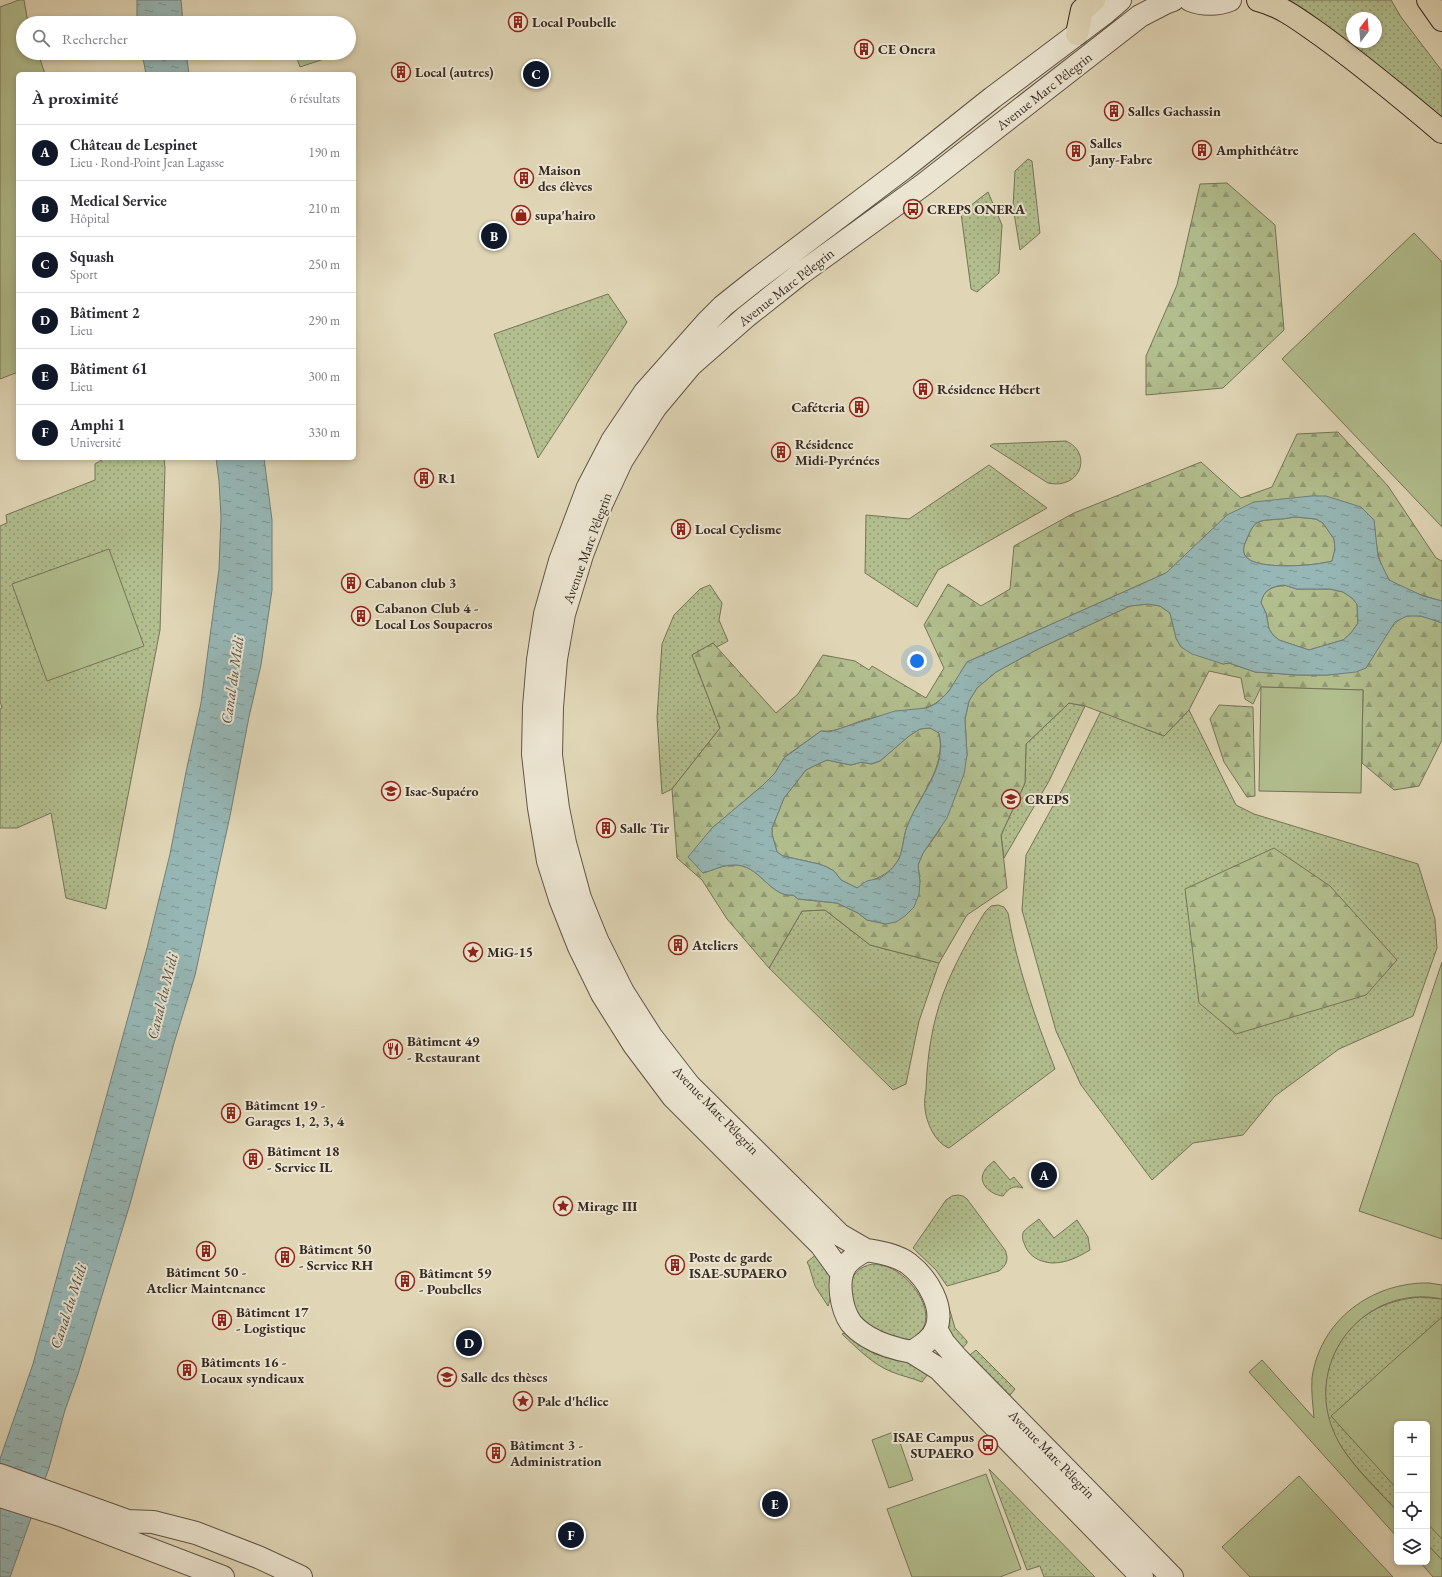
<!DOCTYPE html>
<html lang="fr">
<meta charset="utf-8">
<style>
:root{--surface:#fff;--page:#f2f2f3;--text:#2b2b33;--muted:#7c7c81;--line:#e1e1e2;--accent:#111827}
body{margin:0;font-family:"EB Garamond",serif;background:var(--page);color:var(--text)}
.controls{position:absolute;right:12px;bottom:12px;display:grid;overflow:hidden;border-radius:6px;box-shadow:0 2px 6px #0003}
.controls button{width:36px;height:36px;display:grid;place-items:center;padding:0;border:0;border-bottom:1px solid var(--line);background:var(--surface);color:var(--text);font:20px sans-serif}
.compass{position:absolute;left:1346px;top:12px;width:36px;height:36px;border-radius:50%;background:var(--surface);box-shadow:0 2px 6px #0003;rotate:16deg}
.you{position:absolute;left:917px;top:661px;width:14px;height:14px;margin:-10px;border:3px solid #fff;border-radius:50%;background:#1a73e8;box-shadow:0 0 0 6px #1a73e833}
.badge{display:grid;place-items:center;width:26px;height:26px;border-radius:50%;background:var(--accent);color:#fff;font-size:13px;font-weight:700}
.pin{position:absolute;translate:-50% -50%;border:2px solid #fff;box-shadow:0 1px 4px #0006}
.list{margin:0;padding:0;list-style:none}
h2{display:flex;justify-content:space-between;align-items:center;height:52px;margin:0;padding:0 16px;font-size:17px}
h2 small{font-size:13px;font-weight:400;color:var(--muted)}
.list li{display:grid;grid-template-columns:26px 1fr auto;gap:12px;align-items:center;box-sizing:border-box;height:56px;padding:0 16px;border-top:1px solid var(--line)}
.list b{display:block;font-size:15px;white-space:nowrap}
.list p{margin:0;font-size:13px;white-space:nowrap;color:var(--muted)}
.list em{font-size:13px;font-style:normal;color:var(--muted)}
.icon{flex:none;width:22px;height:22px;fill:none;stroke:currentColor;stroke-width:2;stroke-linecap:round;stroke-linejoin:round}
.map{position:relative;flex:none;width:1442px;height:1577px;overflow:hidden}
.search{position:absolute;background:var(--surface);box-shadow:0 2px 6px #0003;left:16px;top:16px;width:340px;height:44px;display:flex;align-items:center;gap:10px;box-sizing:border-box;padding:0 14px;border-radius:22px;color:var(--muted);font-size:15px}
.panel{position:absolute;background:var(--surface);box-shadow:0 2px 6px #0003;left:16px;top:72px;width:340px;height:388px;border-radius:6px}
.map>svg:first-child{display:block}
.grass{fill:url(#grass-dots);stroke:#747458;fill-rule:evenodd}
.forest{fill:url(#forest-firs);stroke:#747458}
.park{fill:#b2be8e;stroke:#747458}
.water{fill:url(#water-ripples);stroke:#707f7b;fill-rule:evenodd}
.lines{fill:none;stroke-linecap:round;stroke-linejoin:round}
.tertiary-casing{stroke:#615647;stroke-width:24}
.primary-casing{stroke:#372b22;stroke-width:24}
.motorway-casing{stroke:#372b22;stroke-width:24}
.tertiary{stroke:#ebe4d0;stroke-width:22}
.primary{stroke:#e0d6b6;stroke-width:22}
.motorway{stroke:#e0d6b6;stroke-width:22}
.labels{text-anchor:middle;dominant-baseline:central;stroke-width:4;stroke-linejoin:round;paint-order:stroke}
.poi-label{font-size:14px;font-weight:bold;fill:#372b22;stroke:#ebe4d0;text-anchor:start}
.street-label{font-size:14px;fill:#372b22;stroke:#ebe4d0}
.water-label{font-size:15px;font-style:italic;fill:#4f4e47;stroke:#ebe4d0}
</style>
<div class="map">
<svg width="1442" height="1577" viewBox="0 0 1442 1577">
<defs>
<pattern id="grass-dots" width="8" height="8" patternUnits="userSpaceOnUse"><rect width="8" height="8" fill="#b2be8e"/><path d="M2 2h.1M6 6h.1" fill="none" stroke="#929b74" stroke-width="1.8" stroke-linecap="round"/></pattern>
<pattern id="forest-firs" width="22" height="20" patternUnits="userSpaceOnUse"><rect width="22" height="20" fill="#b2be8e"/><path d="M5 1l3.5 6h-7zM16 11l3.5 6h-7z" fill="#929b74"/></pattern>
<pattern id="water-ripples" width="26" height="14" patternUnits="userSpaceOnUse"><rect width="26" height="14" fill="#96b7b6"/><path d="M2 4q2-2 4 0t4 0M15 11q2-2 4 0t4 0" fill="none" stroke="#7b9594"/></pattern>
</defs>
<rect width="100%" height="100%" fill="#e0d6b6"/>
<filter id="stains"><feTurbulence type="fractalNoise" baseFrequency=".005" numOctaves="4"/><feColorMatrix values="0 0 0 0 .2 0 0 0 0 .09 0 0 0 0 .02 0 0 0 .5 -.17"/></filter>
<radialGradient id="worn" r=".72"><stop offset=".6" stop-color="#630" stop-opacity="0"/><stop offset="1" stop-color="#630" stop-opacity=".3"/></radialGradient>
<!-- grass -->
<path class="grass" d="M1289 0H1391L1401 17 1442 71V117L1336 34ZM1352 18H1376V42H1352Z
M1028 159 1032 161 1040 233 1020 250 1013 207 1015 171Z
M988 192 1002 225 999 273 977 292 971 289 961 213Z
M608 294 627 322 538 458 494 334Z
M1066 441C1093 453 1081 490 1048 483L990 446 993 444Z
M105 458H164L165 468 160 630 106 909 66 898 51 813 17 828H0V709L2 708 0 701V526L7 523 6 515 95 480V464Z
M989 465 1047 508 938 570 917 607 865 573 866 515 909 519Z
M710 585 722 603 719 620 728 641 717 647 713 643 692 655 720 728 672 789 662 794 657 717 662 644 674 615 700 589Z
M1069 703 1085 706 1049 781 1004 858 1001 835 1025 783 1026 744Z
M1189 710 1236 805 1254 814 1418 864 1435 919 1437 948 1413 1016 1339 1049 1275 1096 1243 1135 1193 1143 1152 1180 1081 1085 1056 1031 1022 910 1026 855 1064 786 1101 711 1164 736Z
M998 905 1004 907 1008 913C1017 967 1035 1017 1055 1069L949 1148C935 1143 926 1122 925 1108 924 1102 925 1095 926 1090 927 1057 932 1024 943 994 954 965 969 938 985 912L991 906Z
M825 910 870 945 939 963 919 1021 906 1084 893 1090 769 968 802 911Z
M994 1161 1010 1180 1014 1177 1023 1188C1013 1185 1009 1188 1003 1196 991 1195 976 1183 985 1170 987 1166 992 1163 994 1161Z
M958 1195 963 1196 967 1199 1005 1250C1009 1259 1007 1265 999 1271L947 1286 936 1270 913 1248 946 1200 952 1196Z
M1039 1219 1054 1238 1077 1220 1088 1237 1090 1250C1078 1257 1067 1263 1052 1263 1039 1262 1028 1256 1024 1243 1022 1239 1022 1234 1024 1231 1028 1227 1034 1223 1039 1219Z
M818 1253 830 1276 831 1296 828 1306 815 1286 809 1266 807 1262Z
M873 1264C882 1265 891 1267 899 1273 917 1285 939 1319 916 1336 912 1339 910 1341 905 1340 898 1339 887 1338 881 1335 876 1331 869 1326 864 1321 847 1303 842 1269 873 1264Z
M1419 1297 1442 1299V1560L1427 1544V1424H1397V1511C1377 1488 1350 1464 1336 1438 1311 1391 1331 1331 1378 1308 1392 1301 1405 1299 1419 1297Z
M948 1304 955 1328 967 1341V1343L959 1352 948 1342 945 1305Z
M845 1333 866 1349 875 1354 895 1360 905 1361 931 1370 922 1382C912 1378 902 1376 892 1372 872 1364 857 1348 842 1334Z
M976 1350 1015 1389 1006 1400 965 1359Z
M989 1469 1095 1577H1044L1040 1566 1027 1570Z"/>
<!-- forest -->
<path class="forest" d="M1227 183 1275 225 1284 330 1223 388 1146 395V356L1177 285 1200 184Z
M1338 432 1388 486 1436 558 1442 561V601C1431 598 1395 588 1389 579 1376 561 1376 540 1374 520L1254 502 1193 548 1166 573 967 662C958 676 950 694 936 703 921 713 886 714 867 719 852 723 837 733 821 731L790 753 784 758 775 773 762 786 712 828 703 873C713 870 723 865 733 865 759 863 770 898 793 895L798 899 837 903 858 913 867 920 886 924 920 882 918 865 923 853 939 831 967 755 965 719 969 701 977 688 996 672 1038 649 1130 606 1148 604 1160 606 1170 613 1176 638 1181 647 1223 664 1229 663 1255 672 1298 675H1328L1366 668C1374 655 1392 617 1408 616 1420 614 1431 619 1442 623V740L1419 786 1394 790 1362 763 1363 690 1261 687 1253 704 1245 699 1241 678 1209 671 1189 710 1164 736 1085 706 1069 703 1026 744 1025 783 1001 835 1007 888 967 915 939 963 870 945 825 910 802 911 769 968 727 919 702 880 677 858 672 789 720 728 692 655 713 643 776 713 798 694 823 655 855 661 869 670 872 666 926 698 944 668 924 625 948 584 981 606 1010 589 1014 546 1074 513 1201 462 1241 498 1272 487 1297 434Z
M1296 517 1316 519 1323 523 1334 539 1335 549 1332 561C1315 566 1260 570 1247 558 1242 553 1243 547 1246 541 1255 518 1258 521 1280 519 1286 519 1291 517 1296 517Z
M1284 585 1297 589H1330L1343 592 1352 598 1357 604 1358 623 1351 633 1343 640 1309 650 1279 640 1273 635 1269 629 1266 613 1261 603C1263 590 1272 587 1284 585Z
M1219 705 1253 707 1255 796 1247 797 1224 762 1210 719Z
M930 728 939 733C947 768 918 796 907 827 903 836 903 854 897 862 885 879 872 878 857 888L841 880 834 871 827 867 819 864 783 856 777 852 772 834V828L784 798 806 770 818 764 827 760 851 765 862 762 872 764 880 761 909 736 920 729Z
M1274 848 1330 886 1397 960 1366 995 1236 1034 1199 1003 1185 889Z"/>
<!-- park -->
<path class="park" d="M19 0H24L28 23H23V53H38L45 74H18V372L0 379V7Z
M295 53H342L300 67Z
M1414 233 1442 262V527L1282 359Z
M109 549 144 646 47 681 12 584Z
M1261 687 1363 690 1361 793 1259 791Z
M1442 962V1239L1359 1211Z
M1429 1283 1442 1285V1299C1366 1283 1304 1359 1333 1430 1344 1459 1376 1488 1397 1511V1537L1249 1372 1262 1360 1314 1418C1313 1405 1311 1392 1312 1378 1320 1320 1372 1282 1429 1283Z
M1442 1317V1539L1427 1523V1424H1397V1489L1331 1416Z
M896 1431 913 1480 889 1488 872 1440Z
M986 1474 1021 1569 1000 1577H912L887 1509Z
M1299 1476 1393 1577H1250L1222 1547Z
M1427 1544 1442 1560V1577H1433L1420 1562H1427Z"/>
<!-- water -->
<path class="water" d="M137 0H181L183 23H137Z
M142 53H186L189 74H146Z
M216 458H264L272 520V590L261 665 249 717 230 816 195 975 174 1043 130 1204 78 1374 65 1410 49 1468 10 1577H0V1459L33 1364 147 948 170 854 186 772 201 703 219 569 221 517 219 481Z
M1311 496H1326L1361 507 1374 520 1378 557 1389 580 1423 596 1442 601V623L1421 616H1407L1395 622 1366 668 1356 672 1328 675H1298L1255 672 1229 663 1223 664 1192 654 1181 647 1176 638 1170 613 1160 606 1148 604 1130 606 1038 649 996 672 977 688 969 701 965 719 967 755 964 774 947 818 923 853 918 865 920 882 919 894 914 907 905 916 896 922 886 924 867 920 858 913 837 903 798 899 793 895C770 898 759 863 733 865 723 865 713 870 703 873L688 857 712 828 762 786 775 773 784 758 821 731 829 732 895 711 927 708 937 703 949 691 967 662 1166 573 1227 515 1254 502ZM1296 517 1316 519 1323 523 1334 539 1335 549 1332 561C1315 566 1260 570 1247 558 1242 553 1243 547 1246 541 1255 518 1258 521 1280 519 1286 519 1291 517 1296 517ZM1284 585 1297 589H1330L1343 592 1352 598 1357 604 1358 623 1351 633 1343 640 1309 650 1279 640 1273 635 1269 629 1266 613 1261 603C1263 590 1272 586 1284 585ZM930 728 939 733C948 768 918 797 907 827 903 836 903 855 897 862 892 869 884 878 876 879 873 880 870 880 867 881 863 883 860 886 857 888L841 880 834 871 827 867 819 864 783 856 777 852 772 834V828L784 798 806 770 818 764 827 760 851 765 862 762 871 764 880 761 909 736 920 729Z"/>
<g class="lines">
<defs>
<path id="tertiary" d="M1190 0C1202 5 1218 5 1230 0
M866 1250 840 1235 689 1085 651 1036 623 992 597 940 580 898 565 843 558 808 551 755 552 707 556 659 564 614 582 555 601 505 622 460 655 408 691 365 747 316 800 274 923 185 1140 16 1165 3 1173 0
M866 1250C881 1252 897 1255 909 1264 927 1278 945 1307 936 1329 932 1340 921 1346 912 1352 896 1349 881 1345 868 1337 863 1334 855 1328 851 1323 841 1309 836 1279 846 1265 851 1258 859 1254 866 1250Z
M842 1274 821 1245 673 1097 634 1045 602 994 579 947 560 899 548 861 539 808 533 754 534 707 538 660 545 614 560 561 588 487 612 441 645 392 707 322 723 306 757 279 904 168 992 98 1105 13 1120 0
M936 1329 944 1343 957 1358 1172 1577
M912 1352 939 1369 1142 1577
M0 1475 128 1521 153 1522 196 1533 258 1557 301 1577
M0 1496 63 1516 223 1577"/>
<path id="primary" d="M1077 34 1082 10 1094 0"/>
<path id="motorway" d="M1258 0C1282 6 1302 22 1322 36 1363 66 1403 99 1442 132
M1428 0 1442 20"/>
</defs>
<!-- tertiary casing -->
<use href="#tertiary" class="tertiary-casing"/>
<!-- primary casing -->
<use href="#primary" class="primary-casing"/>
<!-- motorway casing -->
<use href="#motorway" class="motorway-casing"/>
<!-- tertiary -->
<use href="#tertiary" class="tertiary"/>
<!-- primary -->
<use href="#primary" class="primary"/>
<!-- motorway -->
<use href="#motorway" class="motorway"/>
</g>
<!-- icons -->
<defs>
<symbol id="building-ring" viewBox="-11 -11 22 22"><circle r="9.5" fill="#ebe4d0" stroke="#8f2418" stroke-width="1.5"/><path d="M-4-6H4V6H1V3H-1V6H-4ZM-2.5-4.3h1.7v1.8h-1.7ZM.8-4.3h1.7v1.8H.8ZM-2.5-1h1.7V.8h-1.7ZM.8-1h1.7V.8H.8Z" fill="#8f2418"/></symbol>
<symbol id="bus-ring" viewBox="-11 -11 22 22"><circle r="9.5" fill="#ebe4d0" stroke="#8f2418" stroke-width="1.5"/><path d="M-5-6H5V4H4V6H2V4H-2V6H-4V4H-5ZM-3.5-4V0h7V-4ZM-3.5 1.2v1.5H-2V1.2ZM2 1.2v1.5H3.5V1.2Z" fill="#8f2418"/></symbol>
<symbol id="shop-ring" viewBox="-11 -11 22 22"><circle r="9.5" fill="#ebe4d0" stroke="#8f2418" stroke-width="1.5"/><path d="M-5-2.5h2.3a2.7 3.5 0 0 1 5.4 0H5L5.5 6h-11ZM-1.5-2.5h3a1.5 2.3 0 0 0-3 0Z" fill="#8f2418"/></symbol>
<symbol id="university-ring" viewBox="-11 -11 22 22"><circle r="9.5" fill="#ebe4d0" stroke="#8f2418" stroke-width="1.5"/><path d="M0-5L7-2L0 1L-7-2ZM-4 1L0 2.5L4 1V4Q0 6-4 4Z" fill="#8f2418"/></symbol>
<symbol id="sight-ring" viewBox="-11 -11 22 22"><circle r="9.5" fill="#ebe4d0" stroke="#8f2418" stroke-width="1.5"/><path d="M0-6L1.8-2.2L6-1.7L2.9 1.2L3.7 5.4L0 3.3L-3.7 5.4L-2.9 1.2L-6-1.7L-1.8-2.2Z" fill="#8f2418"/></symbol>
<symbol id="restaurant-ring" viewBox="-11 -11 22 22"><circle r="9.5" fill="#ebe4d0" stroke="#8f2418" stroke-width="1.5"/><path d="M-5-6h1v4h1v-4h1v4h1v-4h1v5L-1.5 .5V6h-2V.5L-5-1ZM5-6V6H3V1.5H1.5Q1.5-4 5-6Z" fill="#8f2418"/></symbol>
</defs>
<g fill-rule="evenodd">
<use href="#building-ring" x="507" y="11" width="22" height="22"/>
<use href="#building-ring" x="853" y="38" width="22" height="22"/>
<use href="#building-ring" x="390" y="61" width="22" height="22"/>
<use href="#building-ring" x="1103" y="100" width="22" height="22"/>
<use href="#building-ring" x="1191" y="139" width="22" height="22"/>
<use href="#building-ring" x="1065" y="140" width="22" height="22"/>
<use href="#building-ring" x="513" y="167" width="22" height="22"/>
<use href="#bus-ring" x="902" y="198" width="22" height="22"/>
<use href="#shop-ring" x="510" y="204" width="22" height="22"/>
<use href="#building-ring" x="912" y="378" width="22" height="22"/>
<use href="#building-ring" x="848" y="396" width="22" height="22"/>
<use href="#building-ring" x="770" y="441" width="22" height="22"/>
<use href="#building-ring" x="413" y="467" width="22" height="22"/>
<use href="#building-ring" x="670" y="518" width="22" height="22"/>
<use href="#building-ring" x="340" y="572" width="22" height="22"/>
<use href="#building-ring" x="350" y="605" width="22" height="22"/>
<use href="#university-ring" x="380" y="780" width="22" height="22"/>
<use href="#university-ring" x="1000" y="788" width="22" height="22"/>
<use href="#building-ring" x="595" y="817" width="22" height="22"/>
<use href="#building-ring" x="667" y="934" width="22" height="22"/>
<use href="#sight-ring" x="462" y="941" width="22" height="22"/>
<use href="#restaurant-ring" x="382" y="1038" width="22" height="22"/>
<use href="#building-ring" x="220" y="1102" width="22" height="22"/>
<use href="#building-ring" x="242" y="1148" width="22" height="22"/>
<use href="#sight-ring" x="552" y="1195" width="22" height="22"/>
<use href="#building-ring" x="195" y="1240" width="22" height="22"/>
<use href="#building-ring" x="274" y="1246" width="22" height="22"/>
<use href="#building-ring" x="664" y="1254" width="22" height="22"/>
<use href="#building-ring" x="394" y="1270" width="22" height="22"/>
<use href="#building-ring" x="211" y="1309" width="22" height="22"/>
<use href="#building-ring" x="176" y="1359" width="22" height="22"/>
<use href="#university-ring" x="436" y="1366" width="22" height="22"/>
<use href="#sight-ring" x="512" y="1390" width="22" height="22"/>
<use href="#bus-ring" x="977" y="1434" width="22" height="22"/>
<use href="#building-ring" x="485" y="1442" width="22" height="22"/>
</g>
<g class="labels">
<!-- poi labels -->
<g class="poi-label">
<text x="532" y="22">Local Poubelle</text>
<text x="878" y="49">CE Onera</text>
<text x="415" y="72">Local (autres)</text>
<text x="1128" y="111">Salles Gachassin</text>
<text x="1090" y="143">Salles<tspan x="1090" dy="16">Jany-Fabre</tspan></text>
<text x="1216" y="150">Amphithéâtre</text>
<text x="538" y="170">Maison<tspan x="538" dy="16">des élèves</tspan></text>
<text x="927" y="209">CREPS ONERA</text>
<text x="535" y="215">supa'hairo</text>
<text x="937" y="389">Résidence Hébert</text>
<text x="845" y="407" text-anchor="end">Caféteria</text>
<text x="795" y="444">Résidence<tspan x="795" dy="16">Midi-Pyrénées</tspan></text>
<text x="438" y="478">R1</text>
<text x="695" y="529">Local Cyclisme</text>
<text x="365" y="583">Cabanon club 3</text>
<text x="375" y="608">Cabanon Club 4 -<tspan x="375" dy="16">Local Los Soupaeros</tspan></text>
<text x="405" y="791">Isae-Supaéro</text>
<text x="1025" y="799">CREPS</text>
<text x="620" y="828">Salle Tir</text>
<text x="692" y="945">Ateliers</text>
<text x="487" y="952">MiG-15</text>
<text x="407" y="1041">Bâtiment 49<tspan x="407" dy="16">- Restaurant</tspan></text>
<text x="245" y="1105">Bâtiment 19 -<tspan x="245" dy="16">Garages 1, 2, 3, 4</tspan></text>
<text x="267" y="1151">Bâtiment 18<tspan x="267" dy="16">- Service IL</tspan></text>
<text x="577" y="1206">Mirage III</text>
<text x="299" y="1249">Bâtiment 50<tspan x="299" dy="16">- Service RH</tspan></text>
<text x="689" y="1257">Poste de garde<tspan x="689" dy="16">ISAE-SUPAERO</tspan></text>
<text x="206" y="1272" text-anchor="middle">Bâtiment 50 -<tspan x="206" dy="16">Atelier Maintenance</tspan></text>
<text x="419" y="1273">Bâtiment 59<tspan x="419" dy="16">- Poubelles</tspan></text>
<text x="236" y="1312">Bâtiment 17<tspan x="236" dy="16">- Logistique</tspan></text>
<text x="201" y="1362">Bâtiments 16 -<tspan x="201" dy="16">Locaux syndicaux</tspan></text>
<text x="461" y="1377">Salle des thèses</text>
<text x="537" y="1401">Pale d'hélice</text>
<text x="974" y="1437" text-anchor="end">ISAE Campus<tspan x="974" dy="16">SUPAERO</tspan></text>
<text x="510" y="1445">Bâtiment 3 -<tspan x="510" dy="16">Administration</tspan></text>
</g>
<!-- street labels -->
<g class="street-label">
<text transform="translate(1044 91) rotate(-38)">Avenue Marc Pélegrin</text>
<text transform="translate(786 287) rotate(-38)">Avenue Marc Pélegrin</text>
<text transform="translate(587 548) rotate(-70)">Avenue Marc Pélegrin</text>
<text transform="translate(716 1110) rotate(46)">Avenue Marc Pélegrin</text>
<text transform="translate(1052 1454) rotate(46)">Avenue Marc Pélegrin</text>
</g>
<!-- water labels -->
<g class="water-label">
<text transform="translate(232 680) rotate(-82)">Canal du Midi</text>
<text transform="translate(162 996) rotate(-76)">Canal du Midi</text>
<text transform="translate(68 1306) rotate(-72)">Canal du Midi</text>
</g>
</g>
<rect width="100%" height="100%" filter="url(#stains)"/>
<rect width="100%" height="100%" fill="url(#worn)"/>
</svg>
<div class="controls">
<button>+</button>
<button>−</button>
<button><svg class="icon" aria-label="locate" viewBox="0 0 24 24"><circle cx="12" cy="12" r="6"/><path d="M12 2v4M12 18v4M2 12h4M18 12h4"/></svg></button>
<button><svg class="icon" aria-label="layers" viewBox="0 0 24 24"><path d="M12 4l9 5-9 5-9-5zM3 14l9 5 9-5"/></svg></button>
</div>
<svg class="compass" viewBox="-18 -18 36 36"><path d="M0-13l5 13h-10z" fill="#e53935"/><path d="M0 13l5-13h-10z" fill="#7c7c81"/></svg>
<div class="you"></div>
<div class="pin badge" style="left:1044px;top:1175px">A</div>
<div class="pin badge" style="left:494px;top:236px">B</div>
<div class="pin badge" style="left:536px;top:74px">C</div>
<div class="pin badge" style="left:469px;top:1343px">D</div>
<div class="pin badge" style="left:775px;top:1504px">E</div>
<div class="pin badge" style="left:571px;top:1535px">F</div>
<div class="search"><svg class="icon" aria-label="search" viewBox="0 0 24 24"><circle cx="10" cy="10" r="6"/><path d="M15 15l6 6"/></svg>Rechercher</div>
<section class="panel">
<h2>À proximité<small>6 résultats</small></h2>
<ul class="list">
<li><span class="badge">A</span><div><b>Château de Lespinet</b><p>Lieu · Rond-Point Jean Lagasse</p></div><em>190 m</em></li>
<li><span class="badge">B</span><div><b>Medical Service</b><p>Hôpital</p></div><em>210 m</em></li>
<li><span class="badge">C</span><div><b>Squash</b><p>Sport</p></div><em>250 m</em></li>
<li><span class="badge">D</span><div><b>Bâtiment 2</b><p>Lieu</p></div><em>290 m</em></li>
<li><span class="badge">E</span><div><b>Bâtiment 61</b><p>Lieu</p></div><em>300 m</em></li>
<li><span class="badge">F</span><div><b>Amphi 1</b><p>Université</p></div><em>330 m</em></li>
</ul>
</section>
</div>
